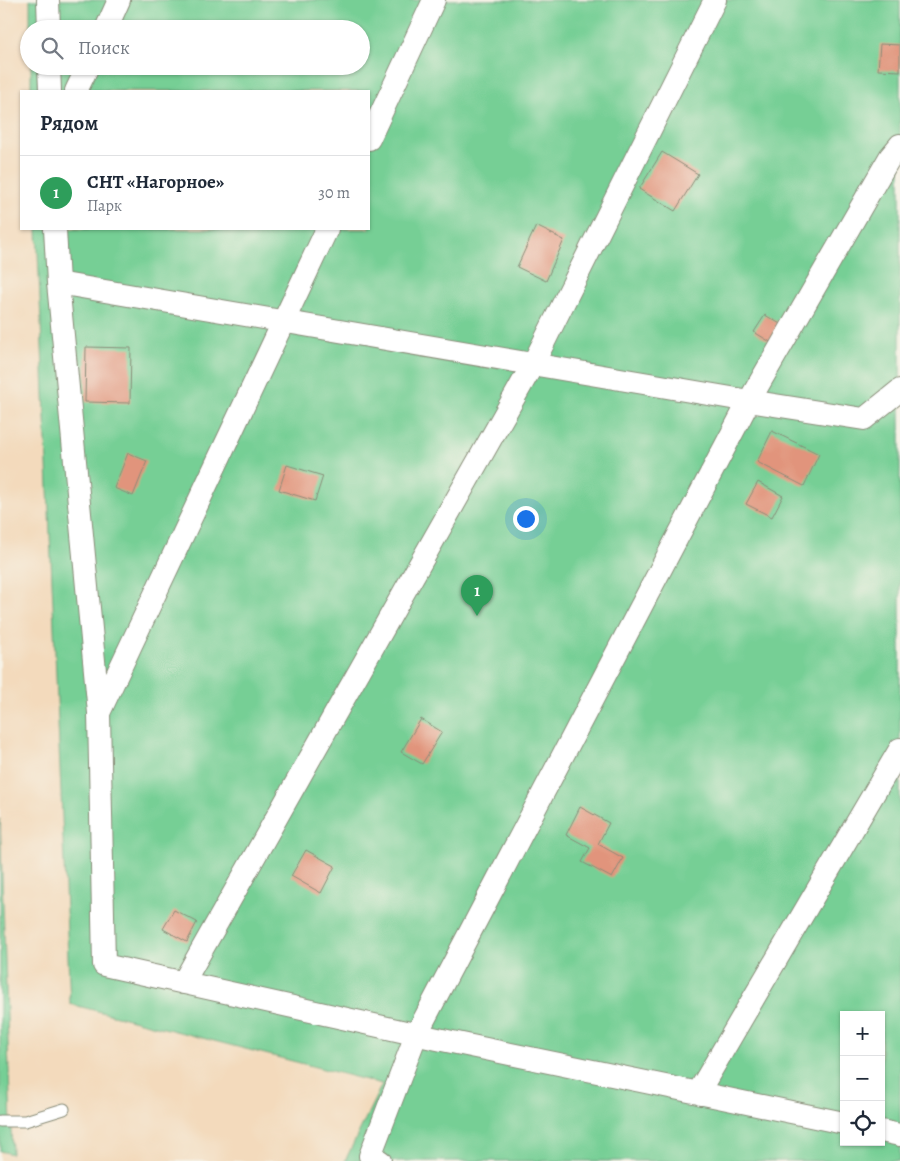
<!DOCTYPE html>
<html lang="ru">
<meta charset="utf-8">
<style>
:root{--surface:#fff;--page:#f2f2f3;--text:#1f2937;--muted:#747a83;--line:#e0e1e3;--accent:#1a73e8}
body{margin:0;font-family:Alegreya,serif;background:var(--page);color:var(--text)}
.controls{position:absolute;right:15px;bottom:15px;display:grid;overflow:hidden;border-radius:0px;box-shadow:0 1px 4px #0004}
.controls button{width:45px;height:45px;display:grid;place-items:center;padding:0;border:0;border-bottom:1px solid var(--line);background:var(--surface);color:var(--text);font:25px sans-serif}
.you{position:absolute;left:525px;top:518px;width:18px;height:18px;margin:-12px;border:4px solid #fff;border-radius:50%;background:#1a73e8;box-shadow:0 0 0 8px #1a73e833}
.badge{display:grid;place-items:center;width:32px;height:32px;border-radius:50%;background:var(--accent);color:#fff;font-size:16px;font-weight:700}
.pin{position:absolute;translate:-50% -41px;filter:drop-shadow(0 1px 2px #0008)}
.pin::after{content:'';position:absolute;top:26px;width:18px;height:15px;background:inherit;clip-path:polygon(0 0,100% 0,50% 100%)}
.list{margin:0;padding:0;list-style:none}
h2{display:flex;justify-content:space-between;align-items:center;height:65px;margin:0;padding:0 20px;font-size:21px}
h2 small{font-size:16px;font-weight:400;color:var(--muted)}
.list li{display:grid;grid-template-columns:32px 1fr auto;gap:15px;align-items:center;box-sizing:border-box;height:75px;padding:0 20px;border-top:1px solid var(--line)}
.list b{display:block;font-size:19px;white-space:nowrap}
.list p{margin:0;font-size:16px;white-space:nowrap;color:var(--muted)}
.list em{font-size:16px;font-style:normal;color:var(--muted)}
.icon{flex:none;width:28px;height:28px;fill:none;stroke:currentColor;stroke-width:2;stroke-linecap:round;stroke-linejoin:round}
.map{position:relative;flex:none;width:900px;height:1161px;overflow:hidden}
.search{position:absolute;background:var(--surface);box-shadow:0 1px 4px #0004;left:20px;top:20px;width:350px;height:55px;display:flex;align-items:center;gap:12px;box-sizing:border-box;padding:0 18px;border-radius:28px;color:var(--muted);font-size:19px}
.panel{position:absolute;background:var(--surface);box-shadow:0 1px 4px #0004;left:20px;top:90px;width:350px;height:140px;border-radius:0px}
.map>svg:first-child{display:block}
.green{fill:#76cf95;stroke:#4a8664;fill-rule:evenodd}
.building{fill:#e1947b}
.lines{fill:none;stroke-linecap:round;stroke-linejoin:round}
.lane-casing{stroke:#898c78;stroke-width:13}
.street-casing{stroke:#898c78;stroke-width:24}
.lane{stroke:#fff;stroke-width:11}
.street{stroke:#fff;stroke-width:22}
</style>
<div class="map">
<svg width="900" height="1161" viewBox="0 0 900 1161">
<rect width="100%" height="100%" fill="#f7f3e8"/>
<filter id="ink" filterUnits="userSpaceOnUse"><feTurbulence type="fractalNoise" baseFrequency=".02" numOctaves="2"/><feDisplacementMap in="SourceGraphic" scale="10" xChannelSelector="R" yChannelSelector="G"/><feConvolveMatrix kernelMatrix="1 2 1 2 8 2 1 2 1" color-interpolation-filters="sRGB"/></filter>
<filter id="wash" filterUnits="userSpaceOnUse"><feTurbulence type="fractalNoise" baseFrequency=".0096" numOctaves="4" result="noise"/><feDisplacementMap in="SourceGraphic" scale="20" xChannelSelector="R" yChannelSelector="G"/><feGaussianBlur stdDeviation="1.12" result="paint"/><feColorMatrix in="noise" values="0 0 0 0 0 0 0 0 0 0 0 0 0 0 0 0 0 1.4 0 .05"/><feComposite in="paint" operator="in"/></filter>
<g filter="url(#wash)">
<rect width="100%" height="100%" fill="#f3dabc"/>
<!-- green -->
<path class="green" d="M30 0H900V1161H345L382 1084 70 1004 37 229H369V91H31V66H361V29H30ZM844 1015H881V1142H844Z
M0 819 12 1154 0 1151Z"/>
<g id="blocks">
<!-- building -->
<path class="building" d="M880 44 900 45V71L878 70Z
M662 152 698 174 675 211 639 189Z
M536 226 564 240 546 281 517 267Z
M765 315 782 325 772 343 754 332Z
M86 347 131 348 130 403 85 402Z
M772 431 819 454 804 486 757 462Z
M128 453 147 461 133 496 114 488Z
M287 465 323 476 315 501 279 490Z
M758 482 783 496 772 517 746 504Z
M421 719 442 732 422 764 401 752Z
M580 807 609 823 598 844 623 858 612 878 582 862 590 848 566 835Z
M306 850 335 866 321 893 291 876Z
M174 910 197 922 187 942 163 929Z"/>
</g>
</g>
<g filter="url(#ink)">
<use href="#blocks" fill-opacity="0" stroke="#898c78" stroke-width="1"/>
<g class="lines">
<defs>
<path id="lane" d="M0 1121H25L64 1109"/>
<path id="street" d="M48 0 49 29
M106 29 119 0
M49 66 50 91
M76 91 88 66
M369 139 434 0
M55 229 58 283 99 713
M327 229 99 713 104 965 428 1037 844 1123
M58 283 749 401 890 157 900 145
M183 983 533 364 715 0
M701 1094 702 1086 900 749
M881 1131 900 1135
M380 1161 370 1156 416 1035 749 401 864 419 900 390"/>
</defs>
<!-- lane casing -->
<use href="#lane" class="lane-casing"/>
<!-- street casing -->
<use href="#street" class="street-casing"/>
<!-- lane -->
<use href="#lane" class="lane"/>
<!-- street -->
<use href="#street" class="street"/>
</g>
</g>
</svg>
<div class="controls">
<button>+</button>
<button>−</button>
<button><svg class="icon" aria-label="locate" viewBox="0 0 24 24"><circle cx="12" cy="12" r="6"/><path d="M12 2v4M12 18v4M2 12h4M18 12h4"/></svg></button>
</div>
<div class="you"></div>
<div class="pin badge" style="left:477px;top:616px;background:#2e9e5b">1</div>
<div class="search"><svg class="icon" aria-label="search" viewBox="0 0 24 24"><circle cx="10" cy="10" r="6"/><path d="M15 15l6 6"/></svg>Поиск</div>
<section class="panel">
<h2>Рядом<small></small></h2>
<ul class="list">
<li><span class="badge" style="background:#2e9e5b">1</span><div><b>СНТ «Нагорное»</b><p>Парк</p></div><em>30 m</em></li>
</ul>
</section>
</div>
